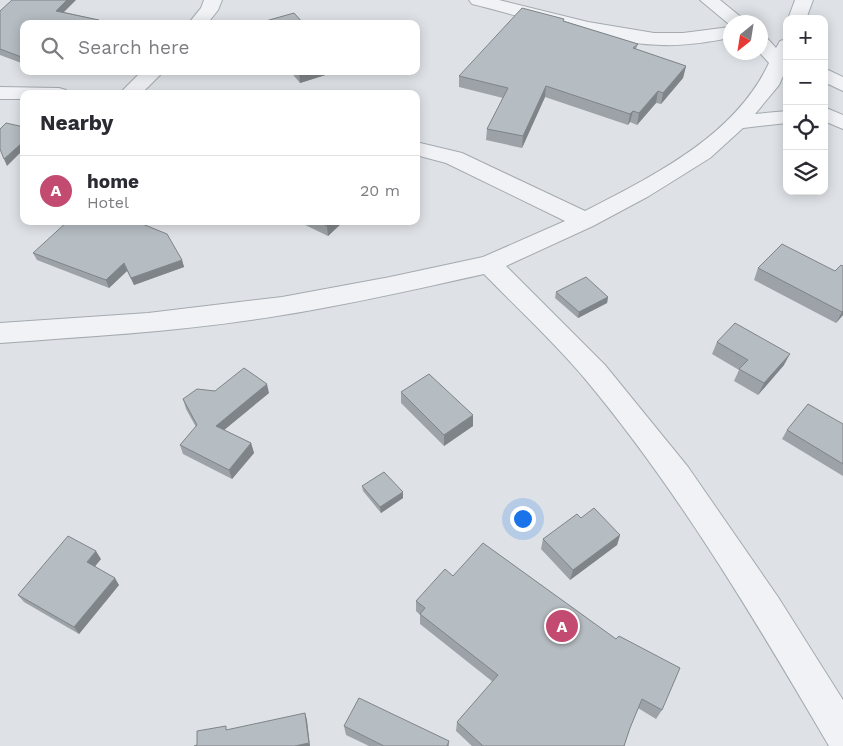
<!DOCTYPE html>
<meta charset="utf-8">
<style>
:root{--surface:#fff;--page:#f2f2f3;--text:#2b2b33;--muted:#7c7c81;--line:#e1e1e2;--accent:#c34b71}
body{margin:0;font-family:"Work Sans",sans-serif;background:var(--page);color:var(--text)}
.controls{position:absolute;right:15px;top:15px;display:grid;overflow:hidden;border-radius:10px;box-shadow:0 2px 12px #0003}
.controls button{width:45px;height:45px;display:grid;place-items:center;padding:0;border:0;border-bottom:1px solid var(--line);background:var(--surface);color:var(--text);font:25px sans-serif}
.compass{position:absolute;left:723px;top:15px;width:45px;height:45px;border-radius:50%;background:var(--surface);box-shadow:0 2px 12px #0003;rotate:210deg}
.you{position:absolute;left:522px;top:518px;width:18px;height:18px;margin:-12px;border:4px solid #fff;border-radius:50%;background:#1a73e8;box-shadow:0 0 0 8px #1a73e833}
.badge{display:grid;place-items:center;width:32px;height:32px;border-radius:50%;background:var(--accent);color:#fff;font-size:16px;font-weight:700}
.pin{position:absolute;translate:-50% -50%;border:2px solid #fff;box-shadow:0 1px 5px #0006}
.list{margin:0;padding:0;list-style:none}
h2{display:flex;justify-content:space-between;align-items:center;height:65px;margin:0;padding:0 20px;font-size:21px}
h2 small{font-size:16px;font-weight:400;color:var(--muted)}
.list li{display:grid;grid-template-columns:32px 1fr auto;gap:15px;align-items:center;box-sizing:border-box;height:70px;padding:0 20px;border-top:1px solid var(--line)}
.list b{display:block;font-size:19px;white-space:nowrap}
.list p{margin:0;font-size:16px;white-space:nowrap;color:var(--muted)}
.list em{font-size:16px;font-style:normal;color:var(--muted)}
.icon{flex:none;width:28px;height:28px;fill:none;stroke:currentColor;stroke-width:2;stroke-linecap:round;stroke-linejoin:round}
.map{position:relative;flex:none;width:843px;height:746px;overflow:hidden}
.search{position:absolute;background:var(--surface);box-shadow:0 2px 12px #0003;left:20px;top:20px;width:400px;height:55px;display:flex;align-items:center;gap:12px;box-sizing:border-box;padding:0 18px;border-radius:10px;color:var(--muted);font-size:19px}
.panel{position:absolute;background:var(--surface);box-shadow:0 2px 12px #0003;left:20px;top:90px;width:400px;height:135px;border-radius:10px}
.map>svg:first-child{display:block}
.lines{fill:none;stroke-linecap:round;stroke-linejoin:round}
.minor-casing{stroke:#a4aab0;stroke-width:2}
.minor{fill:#f0f2f5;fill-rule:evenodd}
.wall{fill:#9ca2a7}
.shaded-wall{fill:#7f8488}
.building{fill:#b5bcc2;stroke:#7f8488}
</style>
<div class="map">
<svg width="843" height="746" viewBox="0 0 843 746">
<rect width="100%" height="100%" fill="#dee2e6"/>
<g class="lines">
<defs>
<path id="minor" d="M204 0H222L218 10 207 24H188L201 8Z
M469 0H499L588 22 654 33H683L730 27V38C708 42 685 46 662 45 598 43 534 19 472 4Z
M700 0H720L747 22H730V25Z
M795 0H813L806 19H788Z
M760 36 767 38 776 48 780 41 787 39V67L779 85 755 114 787 111V123L743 128 710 158 649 196 593 226 506 266 605 365 688 467 778 597 843 700V746H829C755 620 680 493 586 380 555 343 518 309 484 274 417 289 351 304 283 315 189 331 95 336 0 343V323L148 313 282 297 390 277 483 257 565 221 446 163 416 155V142L462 153 585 211C653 176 735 136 769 63L759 52Z
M824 68 843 77V91L824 82Z
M142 71H164L141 94H119Z
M0 87 59 88 66 90 69 94H24V99H0Z
M824 107 843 115V129L824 121Z"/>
</defs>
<!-- minor casing -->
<use href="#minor" class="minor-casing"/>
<!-- minor -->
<use href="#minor" class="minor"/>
</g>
<!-- wall -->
<path class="wall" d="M0 11 64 12 99 20 100 24H24V64L0 55Z
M564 21 638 44 636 49 686 66 683 78 661 104 656 103 637 125 630 122 628 125 545 97 522 148 486 140 487 129 503 98 459 87V76Z
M290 71H338L300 83Z
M297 221H344L328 236Z
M33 253 182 260 184 267 134 285 127 271 109 288 37 260Z
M843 266V315L836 323 754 280 758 268 835 271Z
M556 292 608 297 607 303 578 318 555 298Z
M717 342 784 365 758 395 734 381 739 370 712 354Z
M215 391 269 393 224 430 251 443 254 453 232 479 183 454 180 445 196 427 186 409 183 399Z
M401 392 473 426 444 446 401 403Z
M843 424V476L782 439 787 430Z
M362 486 403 498 381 513 363 491Z
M581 518 620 535 617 545 570 580 541 549 543 539Z
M101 559 95 566 119 585 79 634 24 602 18 595Z
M453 576 662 710 656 719 638 708 630 728 624 746H472L456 731 457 722 493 682 420 624V615L416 611V601Z
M344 726 449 741V746H369L346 735Z"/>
<!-- shaded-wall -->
<path class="shaded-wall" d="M67 0H76L58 18 56 11Z
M99 20 100 24H93Z
M686 66 683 78 661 104 663 93Z
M272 71H285L272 75Z
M303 71H338L300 83 299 72Z
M546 86 545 97 522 148 523 136Z
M658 91 656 103 637 125 639 113Z
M633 111 630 122 628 125 630 114Z
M24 141V149L7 166 4 159Z
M332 221H344L328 236 327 226Z
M182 260 184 267 134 285 131 278Z
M124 263 127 271 109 288 106 280Z
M608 297 607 303 578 318 579 312Z
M843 311V315L836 323 842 312Z
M790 354 784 365 758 395 764 383Z
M267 384 269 393 218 435 216 426Z
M473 415V426L444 446V435Z
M251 443 254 453 232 479 229 470Z
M403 492V498L381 513 380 507Z
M620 535 617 545 570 580 573 570Z
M96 551 101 559 92 570 87 562Z
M115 578 119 585 79 634 74 627Z
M305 713 307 720 310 746H295Z"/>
<!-- building -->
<path class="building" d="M12 0H67L56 11 99 20 93 24H24V58L0 49V11Z
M522 8 564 19 563 21 638 44 633 48 686 66 663 93 658 91 639 113 633 111 630 114 546 86 523 136 487 129 508 88 459 76Z
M294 13 304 24H255Z
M6 123 24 127V141L4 159 0 149V129Z
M68 221H135L167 234 182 260 131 278 124 263 106 280 33 253Z
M317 221H332L327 226Z
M782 244 835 271 841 265 843 266V311L842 312 758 268Z
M586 277 608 297 579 312 556 292Z
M735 323 790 354 764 383 739 369 748 360 717 342Z
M244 368 267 384 216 426 251 443 229 470 180 445 197 425 183 399 197 389 215 391Z
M429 374 473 415 444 435 401 392Z
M808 404 843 424V464L787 430Z
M384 472 403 492 380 507 362 486Z
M594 508 620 535 573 570 543 539 577 514 581 518Z
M68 536 96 551 87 562 115 578 74 627 18 595Z
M483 543 616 639 619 636 680 668 662 710 642 699 630 728 624 746H483L457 722 498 675 420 614 425 608 416 601 445 569 453 576Z
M359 698 449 741 447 746H384L344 726Z
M305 713 309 743 295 746H194L197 745V731L226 726V730Z"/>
</svg>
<div class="controls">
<button>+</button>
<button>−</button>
<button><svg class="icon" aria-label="locate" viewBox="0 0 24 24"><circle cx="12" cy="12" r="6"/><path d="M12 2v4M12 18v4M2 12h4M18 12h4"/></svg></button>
<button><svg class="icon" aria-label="layers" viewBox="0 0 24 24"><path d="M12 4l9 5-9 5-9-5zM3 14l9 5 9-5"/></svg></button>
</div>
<svg class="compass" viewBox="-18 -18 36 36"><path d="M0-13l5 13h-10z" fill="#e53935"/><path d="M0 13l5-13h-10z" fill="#7c7c81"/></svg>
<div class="you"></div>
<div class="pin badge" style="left:562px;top:626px">A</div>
<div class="search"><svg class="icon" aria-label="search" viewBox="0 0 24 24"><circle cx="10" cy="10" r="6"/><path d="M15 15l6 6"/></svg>Search here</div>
<section class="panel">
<h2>Nearby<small></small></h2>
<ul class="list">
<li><span class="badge">A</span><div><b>home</b><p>Hotel</p></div><em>20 m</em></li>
</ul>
</section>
</div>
